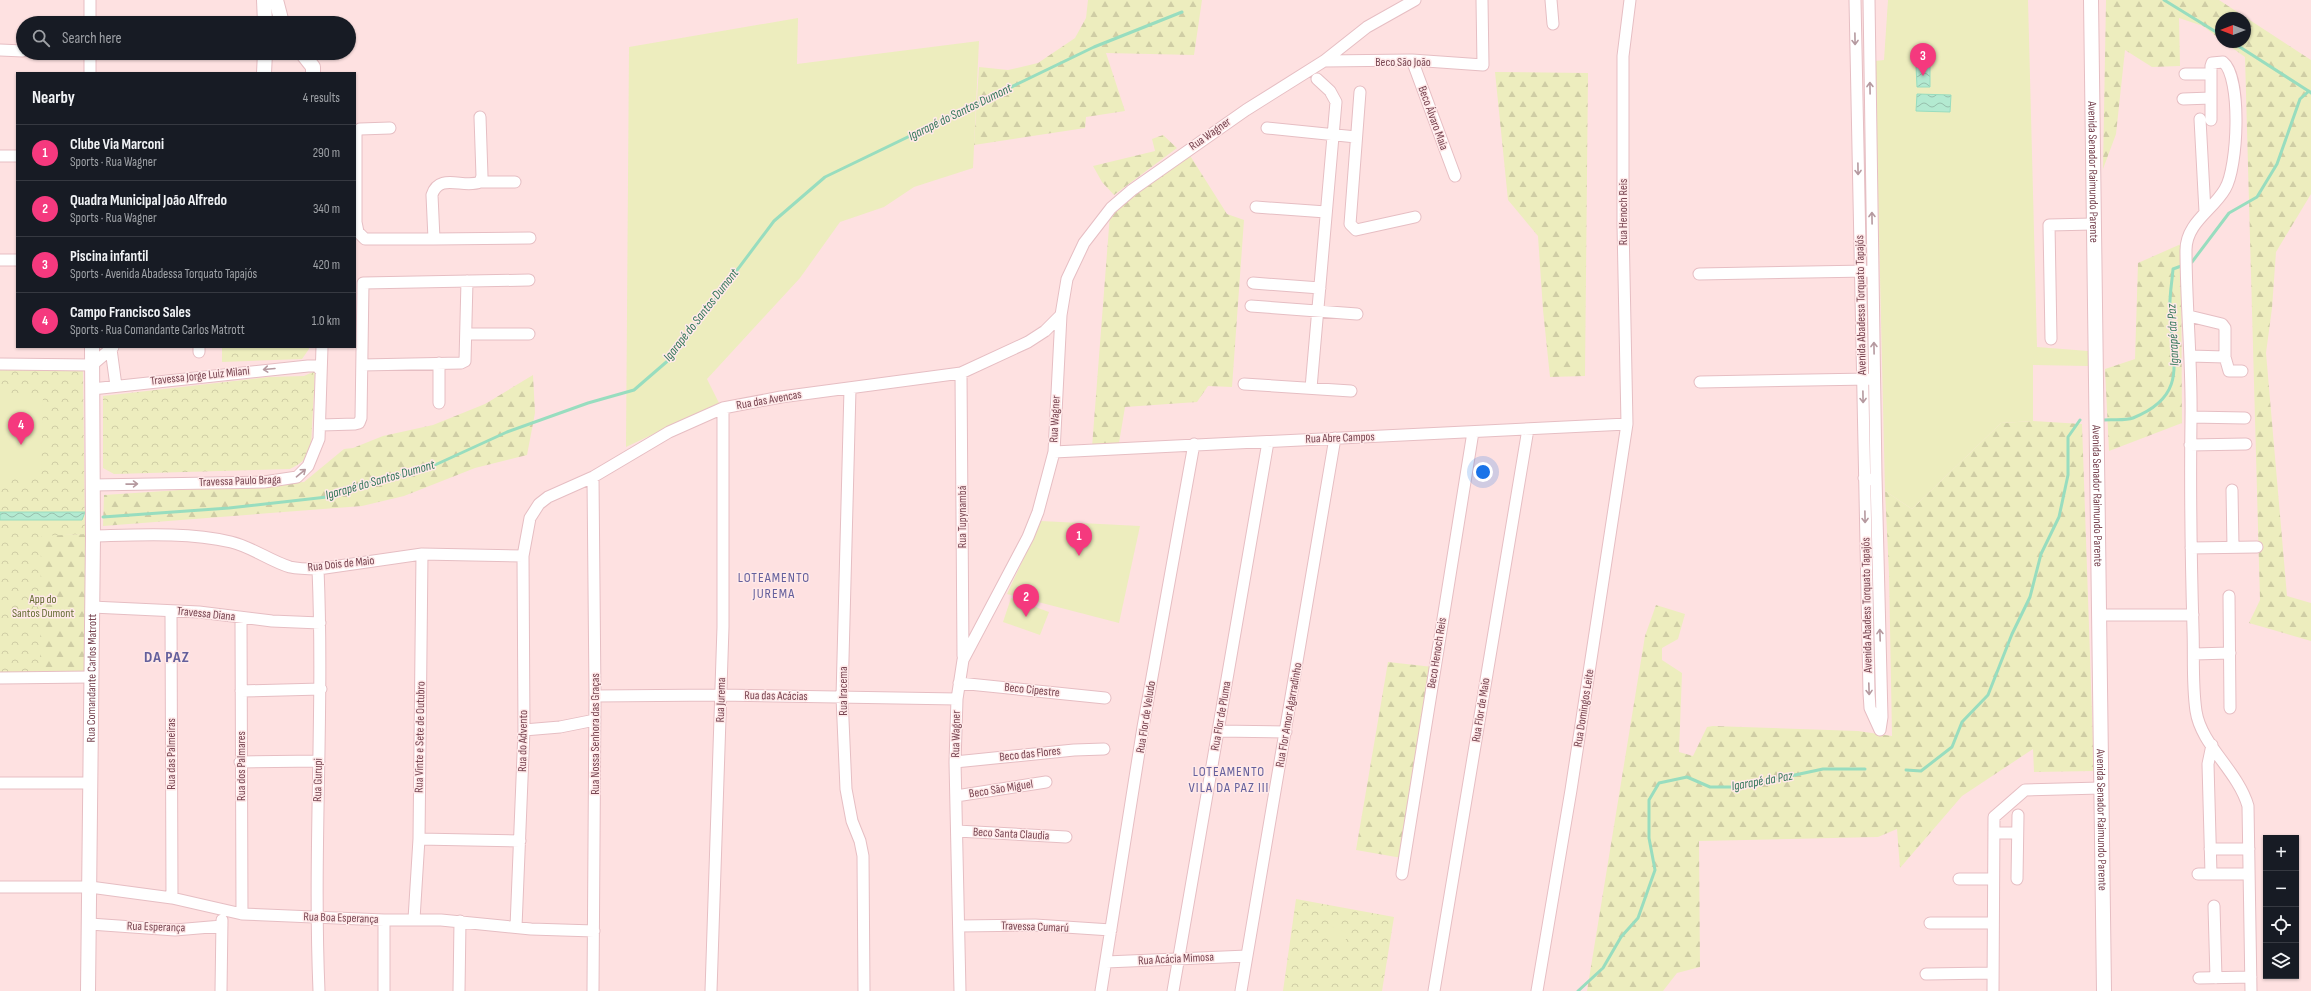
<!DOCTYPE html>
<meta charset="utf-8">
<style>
:root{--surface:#171b24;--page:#20242c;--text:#f1f3f6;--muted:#9ea1a6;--line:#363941;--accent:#f5397e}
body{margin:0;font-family:"Sofia Sans Condensed",sans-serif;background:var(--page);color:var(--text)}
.controls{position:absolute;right:12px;bottom:12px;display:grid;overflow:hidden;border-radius:0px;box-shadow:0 1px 3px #0004}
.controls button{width:36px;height:36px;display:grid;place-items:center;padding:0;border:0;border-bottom:1px solid var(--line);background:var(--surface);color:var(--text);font:20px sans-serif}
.compass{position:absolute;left:2215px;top:12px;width:36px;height:36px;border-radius:50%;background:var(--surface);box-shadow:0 1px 3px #0004;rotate:270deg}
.you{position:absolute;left:1483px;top:472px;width:14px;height:14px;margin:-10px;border:3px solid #fff;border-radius:50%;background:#1a73e8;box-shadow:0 0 0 6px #1a73e833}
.badge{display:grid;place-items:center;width:26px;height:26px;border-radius:50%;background:var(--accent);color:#fff;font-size:13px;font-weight:700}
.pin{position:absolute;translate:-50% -33px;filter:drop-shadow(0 1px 2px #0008)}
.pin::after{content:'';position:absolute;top:21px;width:14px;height:12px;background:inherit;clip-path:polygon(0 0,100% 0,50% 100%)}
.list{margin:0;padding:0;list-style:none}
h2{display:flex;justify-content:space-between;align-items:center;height:52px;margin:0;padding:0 16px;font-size:17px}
h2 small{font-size:13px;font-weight:400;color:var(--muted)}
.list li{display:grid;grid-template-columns:26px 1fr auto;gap:12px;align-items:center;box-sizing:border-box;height:56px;padding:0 16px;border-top:1px solid var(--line)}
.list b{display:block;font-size:15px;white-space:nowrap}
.list p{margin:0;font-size:13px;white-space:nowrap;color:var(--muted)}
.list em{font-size:13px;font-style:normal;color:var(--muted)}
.icon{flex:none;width:22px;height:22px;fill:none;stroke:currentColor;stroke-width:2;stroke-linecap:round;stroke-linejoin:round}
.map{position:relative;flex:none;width:2311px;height:991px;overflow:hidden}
.search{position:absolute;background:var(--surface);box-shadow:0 1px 3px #0004;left:16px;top:16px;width:340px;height:44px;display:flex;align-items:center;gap:10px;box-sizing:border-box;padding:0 14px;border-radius:22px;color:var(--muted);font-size:15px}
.panel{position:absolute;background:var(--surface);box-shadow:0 1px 3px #0004;left:16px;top:72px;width:340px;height:276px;border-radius:0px}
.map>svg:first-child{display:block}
.forest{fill:url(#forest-firs)}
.park{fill:url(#park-crowns)}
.pitch{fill:#ededbe}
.water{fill:url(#water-waves);stroke:#98ddbf}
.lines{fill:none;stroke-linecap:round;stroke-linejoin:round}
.stream{stroke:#98ddbf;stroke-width:3}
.minor-casing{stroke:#e6bec3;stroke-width:13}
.tertiary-casing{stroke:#e6bec3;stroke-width:16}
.minor{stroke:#fff;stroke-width:11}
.tertiary{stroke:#fff;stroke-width:14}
.oneway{stroke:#b5999f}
.labels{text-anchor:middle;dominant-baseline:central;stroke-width:3;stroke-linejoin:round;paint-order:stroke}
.street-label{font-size:12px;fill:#784551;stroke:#ffe9e9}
.park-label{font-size:12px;fill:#666d34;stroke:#ffe9e9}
.water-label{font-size:13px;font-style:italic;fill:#35785b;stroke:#ffe9e9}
.quarter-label{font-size:14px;letter-spacing:1px;fill:#64609c;stroke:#ffe9e9}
.district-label{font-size:16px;font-weight:bold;letter-spacing:1px;fill:#64609c;stroke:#ffe9e9}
</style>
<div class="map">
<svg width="2311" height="991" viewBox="0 0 2311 991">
<defs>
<pattern id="forest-firs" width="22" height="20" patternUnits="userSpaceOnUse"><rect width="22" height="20" fill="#ededbe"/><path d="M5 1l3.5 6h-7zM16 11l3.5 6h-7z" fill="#cfcda5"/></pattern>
<pattern id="park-crowns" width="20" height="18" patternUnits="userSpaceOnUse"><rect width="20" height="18" fill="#ededbe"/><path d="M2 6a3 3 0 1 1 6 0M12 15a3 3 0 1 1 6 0" fill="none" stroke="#cfcda5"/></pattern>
<pattern id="water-waves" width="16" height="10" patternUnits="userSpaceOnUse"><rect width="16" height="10" fill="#b3ead1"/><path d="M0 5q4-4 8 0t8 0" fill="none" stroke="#96bfac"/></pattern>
</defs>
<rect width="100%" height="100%" fill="#fee1e1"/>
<!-- forest -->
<path class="forest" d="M1088 0H1202L1194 55 1106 53 1125 111 1086 117 1085 128 974 145 979 67 1008 70 1038 63 1075 38 1086 18Z
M2106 0H2219L2311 60V194L2276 252 2272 308 2266 353 2287 596 2311 603V641L2249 623 2260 600 2245 57 2224 42H2245V18H2221V40L2203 26 2179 18 2180 66 2152 67 2125 50 2116 134 2103 169Z
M1495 72 1588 73 1585 376 1550 377 1543 310 1538 236 1508 200Z
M1163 135 1177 148 1114 195 1102 182 1093 166 1155 151 1152 139Z
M1189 154 1227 214 1244 220 1232 387 1208 386 1197 402 1125 407 1119 443 1092 447 1110 214 1126 196Z
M2181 244 2182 423 2109 451 2105 369 2135 359 2138 263Z
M533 375 535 413 527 455 475 468 404 496 362 506 103 526 104 495 304 482 344 449 353 448 383 436 433 425 485 404Z
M2033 421 2082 424 2094 771 2034 772 2033 749 1962 796 1900 868 1897 829 1878 837 1699 841 1700 967 1677 973 1663 991H1587L1645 636 1656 605 1685 614 1678 639 1662 648V660L1682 673 1679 752 1693 756 1707 727 1713 726 1858 731 1892 736 1889 573 1885 491 1912 509 2001 423Z
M85 534V677L0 675V536Z
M1388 662 1433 667 1402 858 1356 850Z"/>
<!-- park -->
<path class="park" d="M222 347H309V349L302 359 222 362Z
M0 369H83L85 534 41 536 40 676H0Z
M315 371 311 446C307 459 302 463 290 469L114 474 103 468V396L269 377 304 376Z
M1296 899 1394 917 1382 991H1283Z"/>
<!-- pitch -->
<path class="pitch" d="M1888 0H2028L2037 347 2088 351V366L2033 365V421L2001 423 1912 509 1885 491 1875 61 1884 60Z
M798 18 797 64 979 41 973 168 914 187 884 207 840 222 800 278 707 379 719 403 626 447 629 47Z
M0 397H43L41 478H0Z
M1041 521 1140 526 1119 623 1007 594Z
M1011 598 1049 612 1040 635 1003 622Z
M1327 925 1348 933 1344 945 1324 937Z"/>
<!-- water -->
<path class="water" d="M1916 66H1930V87H1917Z
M1917 94 1951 95 1950 112 1916 111Z
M0 512H85L82 520H0Z"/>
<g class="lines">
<!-- stream -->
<path class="stream" d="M2164 0 2221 35
M2232 42 2310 92
M2189 263 2192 262 2229 213 2257 197 2277 164 2300 99 2309 91 2311 93
M2103 420C2112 419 2125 421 2133 418 2191 395 2171 358 2170 311 2169 297 2172 283 2173 269L2184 265
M103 517 229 508 327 497 341 489 424 470 507 432 588 403 634 390 671 358 774 221 825 177 1094 47 1182 12
M1906 770 1921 771 1952 747 1962 722 1988 695 2012 634 2030 597 2041 554 2059 517 2068 475V437L2080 420
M1578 991 1603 968 1621 937 1638 918 1655 870 1649 838V800L1659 783 1687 777 1710 787H1739L1823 769H1865"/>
<defs>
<path id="minor" d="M1551 0 1553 24
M1855 0 1869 693 1870 708 1880 730
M90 23V0
M0 50 23 51
M90 53V73
M1412 60 1455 176
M1324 61 1412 60 1483 65 1482 0
M2185 74H2211
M1360 92 1350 224 1356 230 1415 217
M2183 99 2211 98
M480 117 482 176 480 182C464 189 439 172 432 195L434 239 530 238
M2200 119 2205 212
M2211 120V66L2212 63 2223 62C2242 77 2238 168 2225 189 2213 210 2186 223 2186 250 2186 306 2192 362 2191 418 2190 488 2191 558 2193 629 2194 655 2192 684 2196 711 2201 745 2238 771 2248 806L2251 991
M390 128 360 129 356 132V222L358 232 365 239H434
M1267 128 1356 137
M0 156H17
M480 182H515
M1256 207 1326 212
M0 260H17
M1699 274 1868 271
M1253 283 1320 288
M1251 306 1357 314
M2189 316 2222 324 2225 328V357
M466 334H529
M2051 339 2049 225 2093 224
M199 347V352
M111 349 116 386
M2190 356 2225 357 2229 371H2242
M0 364 92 365 113 347
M362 365 461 363 465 361 467 281
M961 373 963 656
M1700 382 1870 379
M1244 384 1351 391
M1311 388 1336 102 1330 91 1317 79
M92 389 308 366H317L321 371
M850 389 842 697 846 789 852 821 860 841 863 856 864 991
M439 403V363
M2191 417 2245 418
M321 425 355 424 359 423 361 418 363 283 529 280
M2190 445 2246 444
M1054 452 1627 424
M1876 476 1882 717 1880 730
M1864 478 1872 480 1876 476 1869 0
M93 485 264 482 297 477 308 466 319 439 322 347
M2232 490 2233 547
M93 536C138 535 187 532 231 542 252 547 270 561 290 567 299 569 309 569 318 569L422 554 523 556
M2191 548 2257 547
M318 569C324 710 313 850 319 991
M2229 596 2230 708
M92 607 199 612 272 621 320 623
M171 611 172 898
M2099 615H2193
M241 618 242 914
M2194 654 2230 653
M0 678 91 677
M959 683 1105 698
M241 691 321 689
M595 696 721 695 957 699
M524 730 560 727 595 720
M1218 731 1286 732
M240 762 319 761
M955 762 1074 750 1104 749
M0 783H90
M956 796 1046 782
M957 831 1066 837
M1994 833H2017
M419 839 520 841
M2210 849H2249
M1402 874 1473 432
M2198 874H2249
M2211 874 2208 764 2212 745
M1959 879H1993
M2017 879 2018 815
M0 887H90L172 898 242 914 384 920H441L531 929 594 931
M2214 906 2216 978
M414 919 419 839 422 554
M384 920V991
M1930 923H1993
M90 924 175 930 222 926
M959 926 1035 925 1111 930
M516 927 524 730 523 556 530 518 539 504 548 497 593 477 669 432 723 408 781 397 961 373 1028 342 1045 331 1061 315
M1106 962 1247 956
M1926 974 1993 973
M2199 978 2251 977
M221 991 222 920
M459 991 460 921
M593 991 595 696 593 477
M711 991 723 627V408
M960 991 955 762 957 699 963 660 1028 537 1038 512 1054 452 1061 315 1067 279 1084 243 1111 208 1132 190 1246 110 1324 61 1367 27 1415 0
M1101 991 1143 727 1194 444
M1173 991 1268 442
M1241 991 1335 438
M1434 991 1528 429
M1537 991 1571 790 1627 424 1623 225V56L1630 0
M1993 991 1994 817 2025 790 2101 788"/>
<g id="tertiary">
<path d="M264 0 265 23"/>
<path d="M276 0 282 23"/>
<path id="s1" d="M2091 0 2104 991"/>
<path d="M302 53 313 67V73"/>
<path d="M264 73 265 53"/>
<path id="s2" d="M88 991 93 536 92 347"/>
</g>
</defs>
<!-- minor casing -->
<use href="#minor" class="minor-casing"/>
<!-- tertiary casing -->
<use href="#tertiary" class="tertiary-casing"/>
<!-- minor -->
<use href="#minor" class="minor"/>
<!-- tertiary -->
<use href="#tertiary" class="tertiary"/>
</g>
<!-- one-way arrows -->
<defs><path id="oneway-shaft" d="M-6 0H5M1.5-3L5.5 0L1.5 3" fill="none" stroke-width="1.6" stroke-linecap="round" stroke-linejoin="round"/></defs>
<g class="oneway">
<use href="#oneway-shaft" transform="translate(1855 39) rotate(89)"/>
<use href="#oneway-shaft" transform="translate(1870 88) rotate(-91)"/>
<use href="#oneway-shaft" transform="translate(1858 169) rotate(89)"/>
<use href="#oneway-shaft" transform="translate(1872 218) rotate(-91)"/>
<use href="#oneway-shaft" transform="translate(1874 348) rotate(-91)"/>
<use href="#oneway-shaft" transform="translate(269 369) rotate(175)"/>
<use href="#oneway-shaft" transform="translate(1863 397) rotate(89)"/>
<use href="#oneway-shaft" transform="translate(301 473) rotate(-40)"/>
<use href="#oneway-shaft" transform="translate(132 484) rotate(-1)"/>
<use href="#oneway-shaft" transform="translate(1865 517) rotate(89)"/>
<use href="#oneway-shaft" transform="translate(1880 635) rotate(-92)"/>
<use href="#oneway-shaft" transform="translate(1869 689) rotate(88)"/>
</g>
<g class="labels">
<!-- street labels -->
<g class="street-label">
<text x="1403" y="62">Beco São João</text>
<text transform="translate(1433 118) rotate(70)">Beco Álvaro Maia</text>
<text transform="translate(1210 134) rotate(-35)">Rua Wagner</text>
<text stroke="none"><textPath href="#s1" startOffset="172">Avenida Senador Raimundo Parente</textPath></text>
<text transform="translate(1623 212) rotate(-90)">Rua Henoch Reis</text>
<text transform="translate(1861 305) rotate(-91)">Avenida Abadessa Torquato Tapajós</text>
<text transform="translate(200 376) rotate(-6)">Travessa Jorge Luiz Milani</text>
<text transform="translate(769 400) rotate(-10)">Rua das Avencas</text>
<text transform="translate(1055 419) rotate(-87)">Rua Wagner</text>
<text transform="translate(1340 438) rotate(-2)">Rua Abre Campos</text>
<text transform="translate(240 481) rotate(-2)">Travessa Paulo Braga</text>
<text stroke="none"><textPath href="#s1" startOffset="496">Avenida Senador Raimundo Parente</textPath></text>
<text transform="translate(962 517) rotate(-90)">Rua Tupynambá</text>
<text transform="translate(341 564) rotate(-6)">Rua Dois de Maio</text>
<text transform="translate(1867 605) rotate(-91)">Avenida Abadess Torquato Tapajós</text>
<text transform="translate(206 614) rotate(6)">Travessa Diana</text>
<text transform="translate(1437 653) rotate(-81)">Beco Henoch Reis</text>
<text stroke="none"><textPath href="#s2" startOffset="313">Rua Comandante Carlos Matrott</textPath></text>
<text transform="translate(1032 690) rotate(6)">Beco Cipestre</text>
<text transform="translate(843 691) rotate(-90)">Rua Iracema</text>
<text transform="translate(776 696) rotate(1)">Rua das Acácias</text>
<text transform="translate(721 700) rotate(-88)">Rua Jurema</text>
<text transform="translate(1584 708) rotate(-81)">Rua Domingos Leite</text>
<text transform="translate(1481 710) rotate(-81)">Rua Flor de Maio</text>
<text transform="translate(1289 715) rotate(-80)">Rua Flor Amor Agarradinho</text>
<text transform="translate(1221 716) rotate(-80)">Rua Flor de Pluma</text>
<text transform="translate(1146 717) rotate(-81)">Rua Flor de Veludo</text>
<text transform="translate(595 734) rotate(-90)">Rua Nossa Senhora das Graças</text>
<text transform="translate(956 734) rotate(-89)">Rua Wagner</text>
<text transform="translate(420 737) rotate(-89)">Rua Vinte e Sete de Outubro</text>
<text transform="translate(523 741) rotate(-89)">Rua do Advento</text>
<text transform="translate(171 754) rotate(-90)">Rua das Palmeiras</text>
<text transform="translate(1030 754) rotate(-6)">Beco das Flores</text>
<text transform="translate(241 766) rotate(-90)">Rua dos Palmares</text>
<text transform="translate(318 780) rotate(-89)">Rua Gurupi</text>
<text transform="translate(1001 789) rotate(-9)">Beco São Miguel</text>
<text stroke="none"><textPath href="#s1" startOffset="820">Avenida Senador Raimundo Parente</textPath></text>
<text transform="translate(1011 834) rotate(3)">Beco Santa Claudia</text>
<text transform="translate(341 918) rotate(2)">Rua Boa Esperança</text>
<text transform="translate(156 927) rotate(2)">Rua Esperança</text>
<text transform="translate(1035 927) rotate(2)">Travessa Cumarú</text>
<text transform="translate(1176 959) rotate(-3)">Rua Acácia Mimosa</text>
</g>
<!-- park labels -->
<g class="park-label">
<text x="43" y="599">App do<tspan x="43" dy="14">Santos Dumont</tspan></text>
</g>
<!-- water labels -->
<g class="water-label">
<text transform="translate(960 112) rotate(-26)">Igarapé do Santos Dumont</text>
<text transform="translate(701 315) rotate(-52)">Igarapé do Santos Dumont</text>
<text transform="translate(2173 335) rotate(-93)">Igarapé da Paz</text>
<text transform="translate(380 480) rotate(-16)">Igarapé do Santos Dumont</text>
<text transform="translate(1762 781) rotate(-10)">Igarapé da Paz</text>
</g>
<!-- quarter labels -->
<g class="quarter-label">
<text x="774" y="577">LOTEAMENTO<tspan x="774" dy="16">JUREMA</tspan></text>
<text x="1229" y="771">LOTEAMENTO<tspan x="1229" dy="16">VILA DA PAZ III</tspan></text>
</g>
<!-- district labels -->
<g class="district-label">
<text x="167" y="657">DA PAZ</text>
</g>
</g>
</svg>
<div class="controls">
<button>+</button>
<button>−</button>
<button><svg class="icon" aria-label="locate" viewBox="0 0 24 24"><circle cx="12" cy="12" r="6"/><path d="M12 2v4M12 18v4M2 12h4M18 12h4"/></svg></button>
<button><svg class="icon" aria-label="layers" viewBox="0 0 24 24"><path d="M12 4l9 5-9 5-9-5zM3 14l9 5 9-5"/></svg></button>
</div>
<svg class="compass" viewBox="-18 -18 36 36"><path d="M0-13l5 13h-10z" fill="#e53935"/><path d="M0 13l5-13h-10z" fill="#9ea1a6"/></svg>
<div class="you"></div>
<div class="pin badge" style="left:1079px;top:556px">1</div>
<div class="pin badge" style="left:1026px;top:617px">2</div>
<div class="pin badge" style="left:1923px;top:76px">3</div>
<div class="pin badge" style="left:21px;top:445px">4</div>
<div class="search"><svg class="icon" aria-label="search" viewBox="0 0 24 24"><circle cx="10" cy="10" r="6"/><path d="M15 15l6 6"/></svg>Search here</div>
<section class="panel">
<h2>Nearby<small>4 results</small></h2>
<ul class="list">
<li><span class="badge">1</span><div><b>Clube Via Marconi</b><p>Sports · Rua Wagner</p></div><em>290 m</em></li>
<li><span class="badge">2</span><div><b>Quadra Municipal João Alfredo</b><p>Sports · Rua Wagner</p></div><em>340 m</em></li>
<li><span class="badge">3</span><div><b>Piscina infantil</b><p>Sports · Avenida Abadessa Torquato Tapajós</p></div><em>420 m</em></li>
<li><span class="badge">4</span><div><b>Campo Francisco Sales</b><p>Sports · Rua Comandante Carlos Matrott</p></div><em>1.0 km</em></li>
</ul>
</section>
</div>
